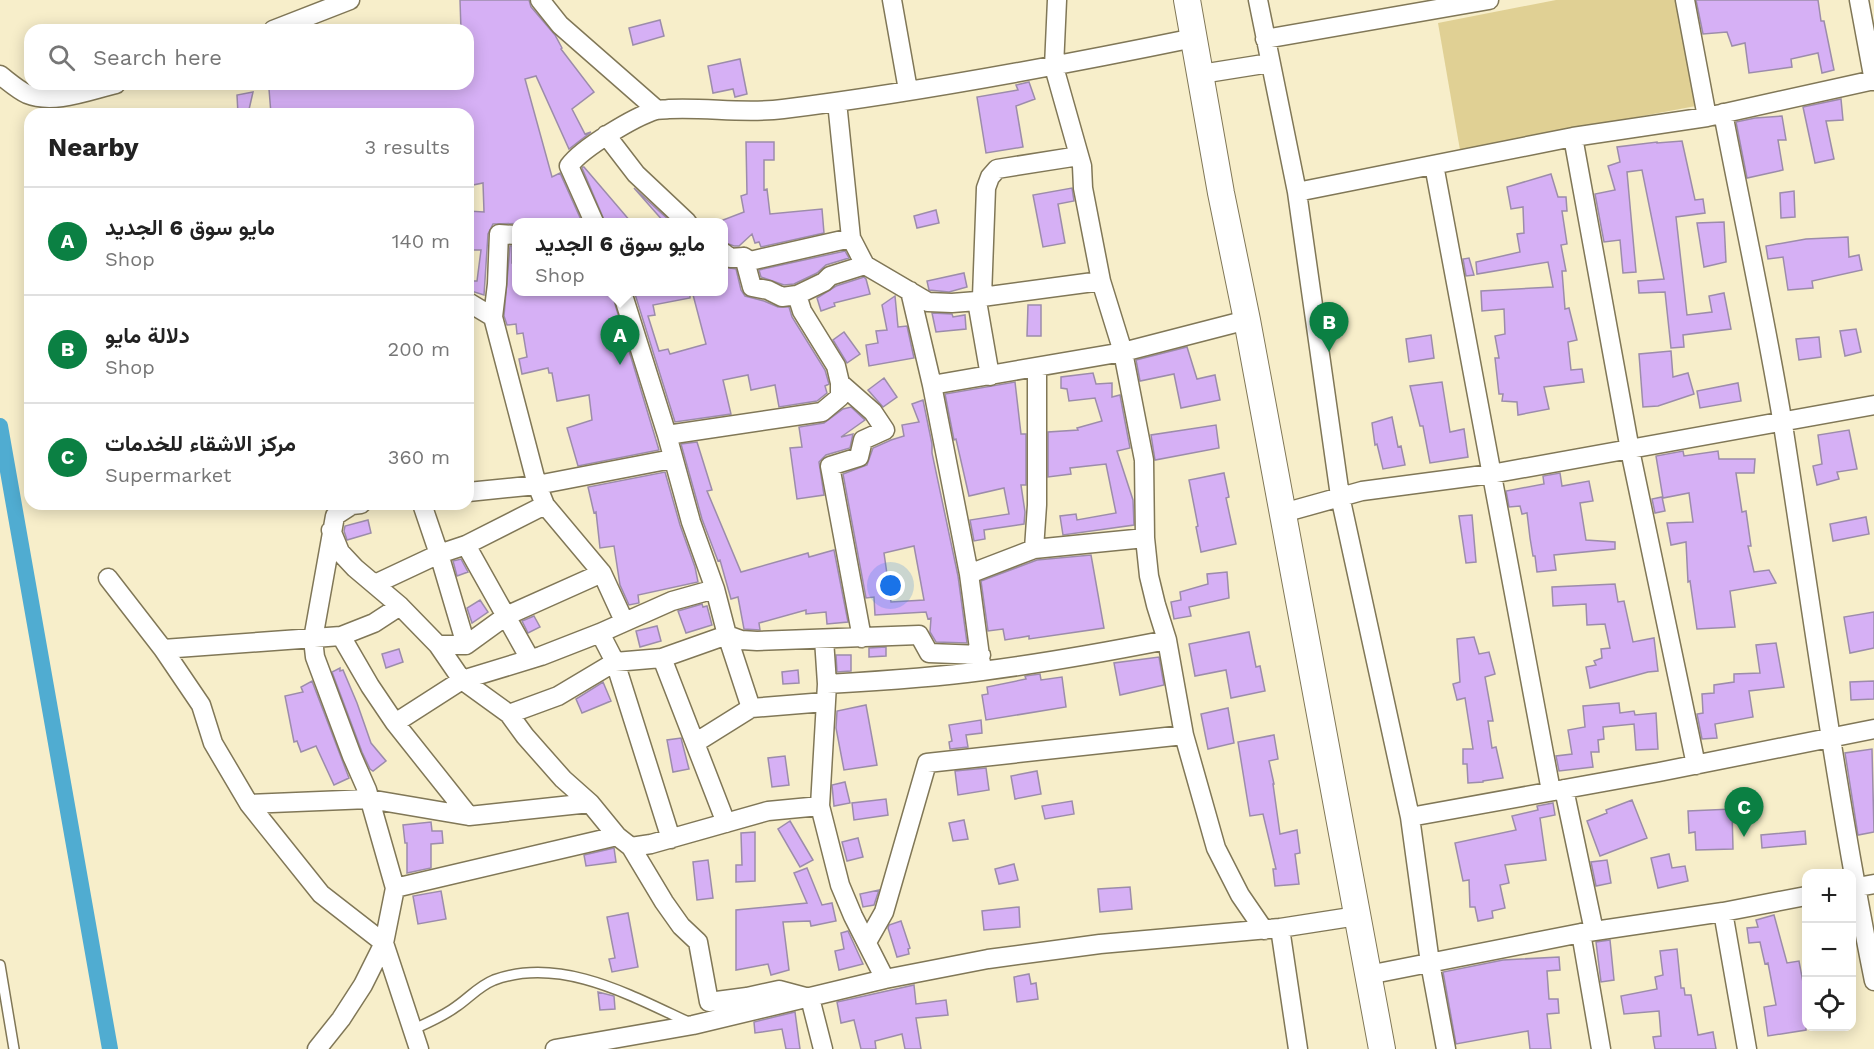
<!DOCTYPE html>
<meta charset="utf-8">
<style>
:root{--surface:#fff;--page:#f6f6f6;--text:#222;--muted:#767676;--line:#e0e0e0;--accent:#0b8043}
body{margin:0;font-family:"Work Sans",Vazirmatn,sans-serif;background:var(--page);color:var(--text)}
.controls{position:absolute;right:18px;bottom:18px;display:grid;overflow:hidden;border-radius:12px;box-shadow:0 3px 15px #0003}
.controls button{width:54px;height:54px;display:grid;place-items:center;padding:0;border:0;border-bottom:2px solid var(--line);background:var(--surface);color:var(--text);font:30px sans-serif}
.you{position:absolute;left:891px;top:586px;width:21px;height:21px;margin:-15px;border:4px solid #fff;border-radius:50%;background:#1a73e8;box-shadow:0 0 0 9px #1a73e833}
.badge{display:grid;place-items:center;width:39px;height:39px;border-radius:50%;background:var(--accent);color:#fff;font-size:20px;font-weight:700}
.pin{position:absolute;translate:-50% -50px;filter:drop-shadow(0 2px 3px #0008)}
.pin::after{content:'';position:absolute;top:32px;width:21px;height:18px;background:inherit;clip-path:polygon(0 0,100% 0,50% 100%)}
.popup{position:absolute;left:512px;top:218px;width:216px;height:78px;box-sizing:border-box;display:grid;place-content:center;border-radius:12px;background:var(--surface);filter:drop-shadow(0 2px 4px #0005);font-size:20px;white-space:nowrap;color:var(--muted)}
.popup b{font-size:22px;color:var(--text)}
.popup::after{content:'';position:absolute;left:50%;top:100%;margin-left:-12px;border:12px solid transparent;border-top-color:var(--surface)}
.list{margin:0;padding:0;list-style:none}
h2{display:flex;justify-content:space-between;align-items:center;height:78px;margin:0;padding:0 24px;font-size:26px}
h2 small{font-size:20px;font-weight:400;color:var(--muted)}
.list li{display:grid;grid-template-columns:39px 1fr auto;gap:18px;align-items:center;box-sizing:border-box;height:108px;padding:0 24px;border-top:2px solid var(--line)}
.list b{display:block;font-size:22px;white-space:nowrap}
.list p{margin:0;font-size:20px;white-space:nowrap;color:var(--muted)}
.list em{font-size:20px;font-style:normal;color:var(--muted)}
.icon{flex:none;width:33px;height:33px;fill:none;stroke:currentColor;stroke-width:2;stroke-linecap:round;stroke-linejoin:round}
.map{position:relative;flex:none;width:1874px;height:1049px;overflow:hidden}
.search{position:absolute;background:var(--surface);box-shadow:0 3px 15px #0003;left:24px;top:24px;width:450px;height:66px;display:flex;align-items:center;gap:15px;box-sizing:border-box;padding:0 21px;border-radius:18px;color:var(--muted);font-size:22px}
.panel{position:absolute;background:var(--surface);box-shadow:0 3px 15px #0003;left:24px;top:108px;width:450px;height:402px;border-radius:18px}
.map>svg:first-child{display:block}
.green{fill:#e0d094}
.lines{fill:none;stroke-linecap:round;stroke-linejoin:round}
.canal{stroke:#50acd1;stroke-width:16}
.building{fill:#d6b0f5;stroke:#9c8caa;stroke-width:1.5;fill-rule:evenodd}
.lane-casing{stroke:#807757;stroke-width:12}
.street-casing{stroke:#807757;stroke-width:21}
.secondary-casing{stroke:#807757;stroke-width:28}
.lane{stroke:#fff;stroke-width:9}
.street{stroke:#fff;stroke-width:18}
.secondary{stroke:#fff;stroke-width:26}
</style>
<div class="map">
<svg width="1874" height="1049" viewBox="0 0 1874 1049">
<rect width="100%" height="100%" fill="#f7eeca"/>
<!-- green -->
<path class="green" d="M1556 0H1675L1696 106 1460 150 1438 23Z"/>
<g class="lines">
<!-- canal -->
<path class="canal" d="M0 426 110 1049"/>
</g>
<!-- building -->
<path class="building" d="M460 0H529L531 7 555 35 562 48 561 49 594 92 572 109 585 134 591 132 569 149 536 76 525 79 552 177 560 173 582 222 493 224 488 234 484 295 471 291V281H477L481 250H468V211L484 212 483 183 468 186V114H271L269 89 289 86 288 84H346L347 89 372 84H468V30H461Z
M1696 0H1818L1821 21H1824L1834 70 1822 73 1818 53 1791 59 1792 67 1749 73 1745 43 1732 46 1727 32 1703 34Z
M660 20 664 36 633 45 629 28Z
M740 59 747 94 735 97 733 89 713 93 708 66Z
M1029 82 1035 99 1016 106 1023 147 986 153 977 97 1018 90 1016 85Z
M253 92 248 114H238L237 95Z
M1841 99 1843 120 1826 121 1834 159 1815 163 1803 107Z
M1782 116 1786 140H1778L1783 170 1747 178 1736 122 1755 118Z
M1682 141 1695 200 1703 199 1705 213 1676 217 1687 315 1712 312 1709 296 1724 293 1731 329 1683 335 1684 347 1671 348 1665 292 1639 293 1638 281 1664 279 1642 170 1627 172 1636 272 1623 273 1620 240 1604 242 1595 194 1615 190 1608 166 1620 162 1617 147 1657 142V143Z
M746 142H774V160H764V190L767 189 770 214 822 209 824 233 761 247 759 242 755 243 752 234 739 246H734L723 242V220L744 212 741 196 747 194Z
M583 167H584L631 222H605L582 168Z
M1551 174 1558 197H1566L1567 211H1562L1567 244 1561 245 1566 271H1562L1565 309 1569 308 1577 340 1568 342 1571 370 1582 369 1584 382 1544 387 1549 409 1518 415 1517 402 1502 401 1503 394H1499L1495 358H1499L1495 336 1505 334 1504 309 1482 311 1481 291 1553 287 1548 262 1477 274 1476 262 1520 252 1517 234 1524 233 1523 207 1511 209 1507 187Z
M634 188 671 222H664Z
M1072 188 1074 201 1058 204 1065 243 1043 247 1033 195Z
M1794 191 1795 217 1781 218 1780 193Z
M936 210 939 223 917 228 914 216Z
M1724 222 1726 262 1704 267 1697 223Z
M1848 237 1849 257 1859 255 1862 270 1812 281 1813 288 1788 290 1783 257 1768 259 1766 246 1806 239Z
M510 246H512V263H516V291H611L659 450 578 466 567 428 592 420 589 395 557 401 552 373H549L548 368 522 374 519 359 527 357 523 333 517 334 516 324 507 325 504 316Z
M845 251 849 258 826 265 817 273 794 284 784 285 761 277 759 270Z
M1469 258 1474 275 1466 276 1463 259Z
M723 267 736 269 741 290 745 296 764 301 778 307H789L792 317 825 370 829 384 825 386 827 393 817 401 779 407 775 385 751 390 748 375 723 380 731 414 675 422 634 291H690V298L653 305 655 315 648 316 659 351 668 349 670 354 706 344 692 291H723Z
M964 273 967 287 949 292 929 290 927 281Z
M864 277 866 279 870 294 834 303 835 306 821 311 817 298 836 286Z
M895 296 898 327 907 326 914 358 869 366 866 345 878 343 876 331 887 330 882 305Z
M1028 305H1041V336H1027Z
M932 313 952 314 953 317 965 315 966 329 936 332Z
M1856 329 1861 352 1845 356 1840 331Z
M844 332 860 354 847 363 833 340Z
M1431 335 1434 358 1409 362 1406 339Z
M1819 337 1821 357 1799 360 1796 339Z
M1187 347 1197 379 1215 375 1220 400 1181 408 1174 374 1140 381 1136 360Z
M1671 351 1673 377 1688 373 1694 394 1658 406 1643 407 1639 354Z
M1093 373 1096 384 1112 383V397L1120 395 1130 448 1117 451 1133 500 1134 525 1063 535 1060 516 1076 514 1077 520 1116 513 1106 464 1070 468 1071 474 1048 477V432L1078 430 1077 428 1102 421 1095 398 1069 401 1067 389 1061 388V377Z
M884 378 897 397 883 407 868 390Z
M1015 382 1021 434H1026V485H1021L1025 512 1024 524 984 530 985 539 974 541 970 520 1009 514 1004 488 969 496 956 439 954 440 945 394Z
M1442 382 1450 432 1464 429 1468 457 1430 463 1423 426H1420L1410 386Z
M1738 383 1741 401 1700 408 1697 391Z
M923 400 932 444V453L958 576 967 643 936 642 930 632 931 618 928 619 926 612 875 615 874 597 866 598 843 474 867 465 873 448 891 440 904 436 902 425 919 422 912 404ZM914 546 924 600 891 602 884 553Z
M851 407 865 420 841 437 853 434 850 448 826 455 819 462 824 495 797 499 790 448 802 447 799 427 824 423 843 409Z
M1392 417 1398 447 1401 446 1405 465 1383 469 1377 444 1375 445 1372 423Z
M1216 425 1219 448 1155 460 1151 435Z
M1849 430 1857 469 1837 472 1839 479 1817 485 1813 466 1822 464 1818 435Z
M697 442 712 490 707 491 741 572 808 553 809 557 834 550 848 622 827 624 826 612 806 614V610L759 623 760 630 744 629 738 597 731 599 720 560 718 561 702 519 681 444Z
M1683 451 1684 456 1718 451 1719 459H1755L1754 473H1736L1742 512 1746 511 1751 546H1748L1754 572 1769 570 1776 583 1730 591 1735 627 1697 629 1690 581 1688 582 1686 542 1671 545 1667 523 1693 522 1689 493 1663 498 1656 456Z
M665 472 680 525 695 567 698 582 638 595 639 603 629 605 620 585 614 546 600 548 596 512 594 513 588 487Z
M1224 473 1229 497 1226 498 1236 544 1201 552 1196 527 1198 526 1189 480Z
M1560 473 1562 486 1589 481 1593 501 1580 503 1586 540 1615 542V549L1554 555 1556 570 1537 572 1535 556H1533L1530 538 1527 513 1522 514 1520 506 1509 507 1506 491 1544 484 1543 476Z
M1662 497 1665 511 1655 513 1652 499Z
M1472 515 1476 562 1466 563 1459 516Z
M1866 517 1869 534 1833 541 1830 524Z
M368 520 371 533 347 540 344 531 345 526Z
M1091 555 1104 628 1029 639V636L1005 640 1003 629 988 631 981 581 1037 560Z
M461 559 468 572 457 576 453 561Z
M1227 572 1229 598 1189 607 1191 616 1174 619 1171 602 1181 600 1180 592 1208 584 1207 574Z
M1615 584 1618 602 1624 601 1633 642 1654 638 1658 671 1648 672 1590 688 1586 667 1596 665 1594 661 1602 658 1601 649 1610 648 1605 624 1587 625 1586 604 1553 606 1552 587Z
M480 600 488 612 472 623 467 608Z
M702 604 703 607 707 606 712 625 686 633 678 611Z
M1874 612V648L1850 653 1844 617Z
M534 616 540 627 528 633 522 621Z
M657 626 661 641 640 647 636 631Z
M1249 632 1256 667 1260 666 1265 691 1231 698 1226 670 1195 676 1189 644Z
M1474 637 1479 654 1489 652 1495 674 1485 677 1493 721H1488L1492 748 1496 747 1503 778 1483 781V782L1468 783 1467 764H1463V749H1473L1465 698 1457 700 1453 684 1460 682 1457 639Z
M1776 643 1784 687 1749 691 1753 717 1715 724 1717 738 1702 739 1697 714 1703 713 1702 694 1714 693V685L1734 682V674L1760 673 1756 645Z
M886 647V656L869 657V648Z
M399 649 403 662 386 668 382 654Z
M836 655H851V671L837 672Z
M1159 657 1164 685 1120 695 1114 663Z
M340 668V671L343 670 357 703 371 743 386 761 373 771 370 769 362 752 332 672Z
M798 670 799 683 783 684 782 672Z
M1040 674 1041 680 1062 677 1066 707 986 720 982 695 988 694 987 687 1026 679 1025 676Z
M312 681 349 778 334 785 316 746 301 752 297 741 294 742 285 696 303 692 301 687Z
M1874 681V699L1851 700 1850 682Z
M603 682 611 701 582 713 576 699Z
M1619 703 1620 713 1634 711 1635 715 1656 713 1658 749 1636 750 1634 724 1603 727 1604 739 1598 740 1599 752H1591L1593 767 1559 771 1556 756 1572 754 1568 730 1585 727 1583 706Z
M866 705 877 765 844 770 836 728 837 711Z
M1228 708 1234 743 1208 749 1201 714Z
M981 720 982 733 966 735 968 747 950 749 949 742 952 741 949 725Z
M1274 735 1278 759 1269 761 1274 784H1273L1280 834 1297 830 1300 853 1295 854 1299 884 1275 886 1273 869H1276L1263 814 1250 816 1238 742Z
M681 738 689 769 673 772 667 740Z
M1872 749 1874 832 1858 835 1845 753Z
M785 756 789 785 772 787 768 758Z
M986 768 989 790 958 795 955 771Z
M1037 771 1041 794 1015 799 1011 776Z
M845 782 850 803 834 806 832 785Z
M886 799 888 815 854 820 852 803Z
M1632 800 1647 838 1600 856 1587 821 1607 813 1606 810Z
M1072 801 1074 814 1045 819 1042 806Z
M1553 803 1555 815 1540 818 1546 860 1505 865 1509 883 1500 885 1505 908 1492 911 1493 918 1478 921 1475 907H1470L1469 880 1463 881 1455 843 1516 830 1512 816 1538 810 1537 806Z
M1732 809 1733 849 1696 850 1695 832 1689 833 1688 811Z
M964 820 968 839 953 841 949 823Z
M790 821 813 860 800 867 778 829Z
M431 822 432 831H442L443 843 431 844V868L407 873V843H405L403 825Z
M1805 831 1806 844 1762 848 1761 835Z
M755 832V881L736 882V865H742L741 833Z
M858 838 863 857 847 861 842 842Z
M614 848 616 862 586 866 584 855Z
M1669 854 1672 868 1685 866 1688 881 1658 888 1651 858Z
M708 860 713 898 697 900 693 862Z
M1607 860 1611 883 1596 886 1591 862Z
M1014 864 1018 880 999 884 995 869Z
M807 868 822 905 832 903 836 921 811 926 810 921 783 922 789 970 771 975 768 964 736 970V910L807 903 794 873Z
M1130 887 1132 909 1100 912 1098 889Z
M879 890 874 905 863 907 860 894Z
M441 891 446 919 418 924 413 896Z
M1019 907 1020 927 984 930 982 911Z
M628 913 638 967 612 972 609 959 615 958 607 917Z
M1774 915 1787 963 1799 961 1806 998V1030L1768 1036 1764 1007 1776 1005 1768 963 1765 964 1760 942 1749 943 1747 928 1758 927 1756 920Z
M901 921 910 948 908 949 909 954 897 957 888 928 889 925Z
M848 931 863 964 839 970 835 951 844 949 841 933Z
M1610 940 1614 980 1601 982 1596 942Z
M1677 949 1681 988H1684L1685 995H1691L1698 1035 1713 1032 1716 1049H1655L1653 1037 1661 1036 1659 1011 1624 1014 1621 996 1657 989 1655 977 1663 975 1660 951Z
M1559 957 1560 970 1547 971 1549 999H1558L1559 1013 1547 1014 1551 1049H1530L1528 1031 1456 1044 1443 972 1503 960Z
M1029 974 1031 984 1036 983 1038 999 1017 1002 1014 977Z
M914 985 916 1004 946 1000 948 1015 916 1018 921 1049H905L902 1034 875 1041 876 1049H861L854 1020 841 1023 837 1002Z
M598 992 614 996 615 1009 600 1010Z
M795 1012 800 1049H786L782 1029 755 1033 754 1022Z"/>
<g class="lines">
<defs>
<path id="lane" d="M0 965 14 1049
M412 1030C427 1023 444 1016 457 1006 470 997 479 986 494 980 560 956 630 995 688 1022"/>
<path id="street" d="M540 0 560 25 657 110
M892 0 908 90
M1057 0 1054 67 1082 166 1083 188 1101 281 1123 352 1144 460 1145 538 1149 576 1156 605 1167 640 1184 735 1216 848 1240 895 1264 930
M1258 0 1297 192 1340 496 1410 817 1430 963 1446 1049
M1685 0 1707 117
M1859 0 1874 81
M273 30 350 0
M1265 39 1489 0
M1201 74 1270 63
M0 75C8 81 18 90 27 94 54 105 90 90 116 84
M837 102 851 238 865 265 928 302 952 303 977 301 982 297 1101 281
M1723 113C1743 217 1766 321 1783 425 1812 611 1837 797 1874 981
M606 135 636 174 687 222
M1573 137 1630 450 1696 765
M1434 165 1551 791
M1297 192 1573 137 1707 117 1874 80
M594 222 569 166C582 148 634 117 656 110 660 109 665 110 669 109 707 107 745 114 783 109 920 92 1058 66 1194 38
M516 235 499 234 497 284 493 317 537 485 545 505 602 573 624 621
M724 253 730 258 744 257 750 261 851 238
M744 257 752 287 768 290 782 297 797 295 824 282 830 276 865 265
M910 291 932 385 969 574 982 671
M622 292 667 435 691 522 715 589 727 635 751 708
M982 297 986 188 990 177 997 169 1079 156
M977 301 990 376
M468 302 493 317
M840 383 873 412 885 430 863 440 859 457 830 466 862 638
M932 385 1123 352 1247 320
M667 435 822 412 840 397V383L836 366 802 311 797 295
M468 492 537 485 672 459
M422 504 439 554 466 645
M1283 513 1362 491 1491 474 1874 405
M331 530 340 552 355 568 400 606 438 645 462 680 509 714 525 736 563 779 590 803 617 836 631 847 664 902 681 926 698 942 709 1002 747 997 779 990 809 998
M466 545 530 659
M1034 549 1037 505V368
M969 574 1034 549 1145 538
M108 578 163 649 201 705 213 743 249 804 321 894 384 943 419 1049
M375 584 439 554 466 545 545 505
M600 633 615 662 671 839
M341 636 370 686 395 723 469 816
M824 639 827 684 820 806 840 885 853 916 885 979
M438 645H466L506 616 602 573
M163 649 341 636 374 623 400 606
M662 658 726 823
M827 684C879 681 931 678 982 671 1044 663 1106 652 1167 640
M509 714 558 696 615 662 662 658 727 635 741 640 757 641 919 635 929 653 981 655
M395 723 462 680 541 656 600 633 672 601 715 589
M695 743 751 708 825 702
M1564 789 1594 931
M249 804 369 799 469 816 590 803
M1410 817 1659 772 1874 729
M631 847 651 844 768 811 820 806
M395 888 617 836
M1852 888 1874 884
M1723 912 1747 1049
M1280 928 1298 1049
M1581 933 1601 1049
M867 942 884 912 927 763 1184 735
M1368 975 1581 933 1723 912 1806 896
M810 998 823 1049
M317 1049 341 1019 363 985 384 943 395 888 367 790 352 756 315 657 313 639 335 516 352 505 361 504
M555 1049 693 1025 885 979 988 959 1100 944 1280 928 1357 916"/>
<path id="secondary" d="M1187 0 1221 193 1247 320 1382 1049"/>
</defs>
<!-- lane casing -->
<use href="#lane" class="lane-casing"/>
<!-- street casing -->
<use href="#street" class="street-casing"/>
<!-- secondary casing -->
<use href="#secondary" class="secondary-casing"/>
<!-- lane -->
<use href="#lane" class="lane"/>
<!-- street -->
<use href="#street" class="street"/>
<!-- secondary -->
<use href="#secondary" class="secondary"/>
</g>
</svg>
<div class="controls">
<button>+</button>
<button>−</button>
<button><svg class="icon" aria-label="locate" viewBox="0 0 24 24"><circle cx="12" cy="12" r="6"/><path d="M12 2v4M12 18v4M2 12h4M18 12h4"/></svg></button>
</div>
<div class="you"></div>
<div class="pin badge" style="left:620px;top:365px">A</div>
<div class="popup"><b>مايو سوق 6 الجديد</b>Shop</div>
<div class="pin badge" style="left:1329px;top:352px">B</div>
<div class="pin badge" style="left:1744px;top:837px">C</div>
<div class="search"><svg class="icon" aria-label="search" viewBox="0 0 24 24"><circle cx="10" cy="10" r="6"/><path d="M15 15l6 6"/></svg>Search here</div>
<section class="panel">
<h2>Nearby<small>3 results</small></h2>
<ul class="list">
<li><span class="badge">A</span><div><b>مايو سوق 6 الجديد</b><p>Shop</p></div><em>140 m</em></li>
<li><span class="badge">B</span><div><b>دلالة مايو</b><p>Shop</p></div><em>200 m</em></li>
<li><span class="badge">C</span><div><b>مركز الاشقاء للخدمات</b><p>Supermarket</p></div><em>360 m</em></li>
</ul>
</section>
</div>
